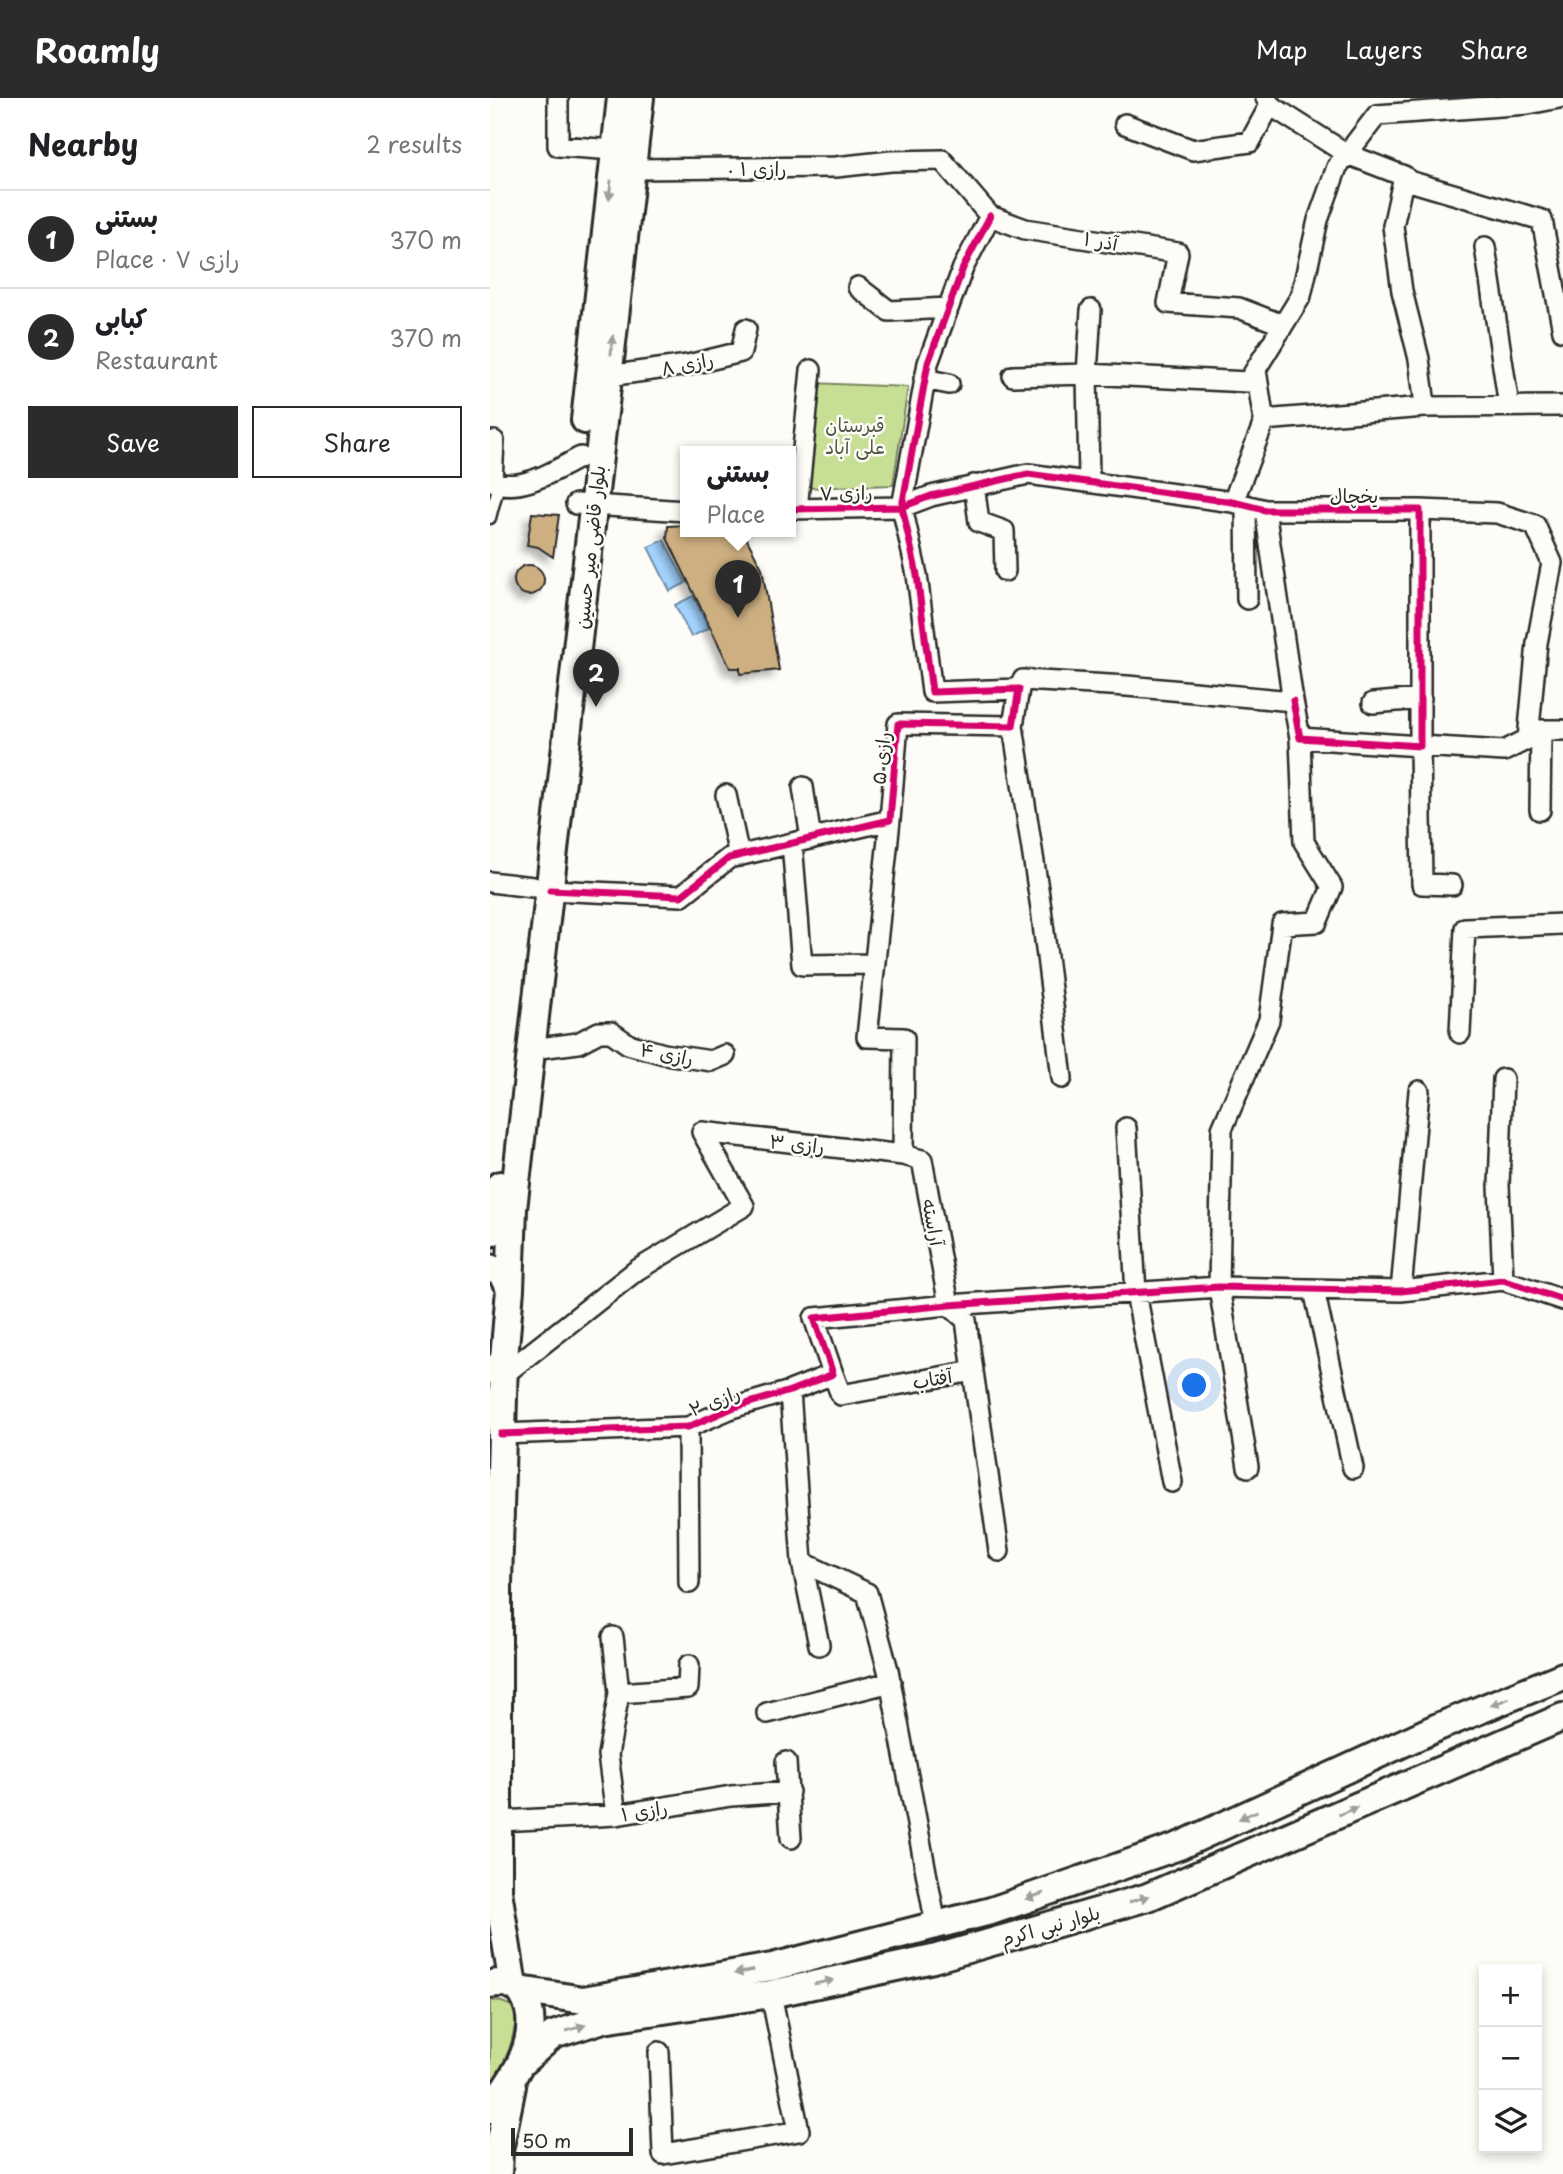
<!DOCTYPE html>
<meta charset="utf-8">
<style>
:root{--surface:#fff;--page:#f6f6f6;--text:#202124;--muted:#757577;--line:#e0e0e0;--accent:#2b2b2b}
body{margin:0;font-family:"Playpen Sans","Playpen Sans Arabic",sans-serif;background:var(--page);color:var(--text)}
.controls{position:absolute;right:21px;bottom:21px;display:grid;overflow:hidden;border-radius:0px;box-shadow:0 4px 10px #0003}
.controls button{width:63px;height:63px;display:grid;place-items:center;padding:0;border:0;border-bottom:2px solid var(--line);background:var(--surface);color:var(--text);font:35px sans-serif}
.scale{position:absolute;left:21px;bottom:18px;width:122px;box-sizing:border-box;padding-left:7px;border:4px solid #2b2b2b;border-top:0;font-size:19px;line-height:24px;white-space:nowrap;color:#2b2b2b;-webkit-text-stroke:5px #fdfcf7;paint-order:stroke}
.you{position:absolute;left:705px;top:1288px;width:24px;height:24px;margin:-18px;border:5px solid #fff;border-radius:50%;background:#1a73e8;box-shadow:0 0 0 10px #1a73e833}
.badge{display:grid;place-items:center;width:46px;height:46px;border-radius:50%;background:var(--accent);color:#fff;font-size:23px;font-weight:700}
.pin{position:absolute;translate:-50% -58px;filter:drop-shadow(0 2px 4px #0008)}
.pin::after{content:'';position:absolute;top:37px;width:24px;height:21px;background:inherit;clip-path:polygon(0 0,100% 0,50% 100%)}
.popup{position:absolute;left:190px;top:348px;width:116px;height:91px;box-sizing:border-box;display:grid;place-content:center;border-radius:0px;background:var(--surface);filter:drop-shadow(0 2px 5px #0005);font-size:23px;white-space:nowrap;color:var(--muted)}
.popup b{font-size:26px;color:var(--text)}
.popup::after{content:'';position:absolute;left:50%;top:100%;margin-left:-14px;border:14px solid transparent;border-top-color:var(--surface)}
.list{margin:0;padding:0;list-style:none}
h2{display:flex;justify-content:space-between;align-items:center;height:91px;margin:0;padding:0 28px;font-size:30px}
h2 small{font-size:23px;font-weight:400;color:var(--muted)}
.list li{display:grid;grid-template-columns:46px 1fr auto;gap:21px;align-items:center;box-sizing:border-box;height:98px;padding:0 28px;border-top:2px solid var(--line)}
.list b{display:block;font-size:26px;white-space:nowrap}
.list p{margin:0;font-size:23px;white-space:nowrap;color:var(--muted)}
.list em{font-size:23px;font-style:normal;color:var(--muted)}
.actions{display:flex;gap:14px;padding:21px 28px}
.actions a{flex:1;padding:16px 0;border:2px solid var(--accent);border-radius:0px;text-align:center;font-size:24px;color:var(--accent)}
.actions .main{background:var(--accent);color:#fff}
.icon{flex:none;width:38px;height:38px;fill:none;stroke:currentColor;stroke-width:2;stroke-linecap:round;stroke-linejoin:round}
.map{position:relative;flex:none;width:1073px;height:2076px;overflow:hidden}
header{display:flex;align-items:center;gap:42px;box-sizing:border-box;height:98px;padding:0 35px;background:var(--accent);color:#fff}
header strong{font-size:33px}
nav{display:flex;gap:38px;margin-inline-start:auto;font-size:24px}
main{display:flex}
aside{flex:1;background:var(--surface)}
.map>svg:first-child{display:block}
.green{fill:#c7df95;stroke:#798560;stroke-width:2}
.water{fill:#a2d3ff;stroke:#7290aa;stroke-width:2}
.building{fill:#cdaf81;stroke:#2b2b2b;stroke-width:2;filter:url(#shadow)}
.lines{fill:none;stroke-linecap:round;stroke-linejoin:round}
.lane-casing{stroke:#2b2b2b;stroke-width:15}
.street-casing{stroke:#2b2b2b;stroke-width:24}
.secondary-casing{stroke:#2b2b2b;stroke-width:32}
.lane{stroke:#fdfcf7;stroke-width:10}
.street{stroke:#fdfcf7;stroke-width:19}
.secondary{stroke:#fdfcf7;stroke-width:26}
.cycleway-casing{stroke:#fdfcf7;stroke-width:11}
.cycleway{stroke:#d6006c;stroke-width:7}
.oneway{fill:#9e9e9b}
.labels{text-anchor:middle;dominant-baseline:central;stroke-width:5;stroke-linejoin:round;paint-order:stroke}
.street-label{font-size:19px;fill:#2b2b2b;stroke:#fdfcf7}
.park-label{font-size:19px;fill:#525846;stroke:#fdfcf7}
</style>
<header>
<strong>Roamly</strong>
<nav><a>Map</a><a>Layers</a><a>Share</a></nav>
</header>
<main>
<aside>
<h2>Nearby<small>2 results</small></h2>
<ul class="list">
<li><span class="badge">1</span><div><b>بستنی</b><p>Place · رازی ۷</p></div><em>370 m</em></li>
<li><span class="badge">2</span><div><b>کبابی</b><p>Restaurant</p></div><em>370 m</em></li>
</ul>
<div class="actions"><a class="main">Save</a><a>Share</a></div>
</aside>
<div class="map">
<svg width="1073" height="2076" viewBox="0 0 1073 2076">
<defs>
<filter id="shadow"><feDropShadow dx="-6" dy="6" stdDeviation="3.5" flood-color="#0004"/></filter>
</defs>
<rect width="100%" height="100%" fill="#fdfcf7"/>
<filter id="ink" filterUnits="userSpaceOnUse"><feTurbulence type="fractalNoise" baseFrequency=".0143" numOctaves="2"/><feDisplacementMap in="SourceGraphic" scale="14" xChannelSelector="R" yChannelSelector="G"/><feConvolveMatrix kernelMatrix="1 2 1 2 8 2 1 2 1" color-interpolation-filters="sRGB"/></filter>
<g filter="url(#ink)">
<!-- green -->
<path class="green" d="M322 285 418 289 403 387 316 390Z
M7 1902 27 1910C25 1939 17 1965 0 1989V1904Z"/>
<!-- water -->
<path class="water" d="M174 442 196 485 180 493 158 449Z
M203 498 219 530 201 539 185 507Z"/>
<!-- building -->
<path class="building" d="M42 415 69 417 63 459 48 449 37 447Z
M196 427V434H253L272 470 289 572 250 576V570H240L177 440 178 428Z
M24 482a15 15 0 1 1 30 0a15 15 0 1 1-30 0Z"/>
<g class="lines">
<defs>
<path id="lane" d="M0 420 9 386"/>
<path id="street" d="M68 0V48L125 52
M776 0 780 7 857 56 914 78 919 83 1052 122 1073 233
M635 26 703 52 760 44 780 7
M142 71 346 69 401 63 452 62 500 118 535 131 688 155 678 205 749 210 793 227
M914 78 903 128 912 193 929 261 934 299
M995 149 1019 308
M368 189 399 213 458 210
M118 278 198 267 251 254 256 231
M523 278 597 276 758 284 811 198 828 122 847 69 887 17 1038 6 1069 0
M434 281 459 286
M773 322 935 309 1073 308
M0 344 4 343 2 383C30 396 67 371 91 359
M599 382 597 276 601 212
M484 387 489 424 514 433 515 473
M743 404 774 324 766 272
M86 406 196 413
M756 407 757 501
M300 411 412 409 441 398 538 376 743 404 775 412H930V648L810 640 803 603
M307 411 321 272
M930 412 1007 415 1045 427 1062 465 1047 545 1038 641 1014 653 930 648 932 786 962 787
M529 591 533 582 637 588 803 603 775 412
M883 605 931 601
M523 628 551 810 572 980
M1040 632H1073
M313 689 321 741
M236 697 249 758
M1050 712 1051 632
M302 745 312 867 385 866
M0 784 43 789
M60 792 191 798 239 760 400 722 408 626 523 628 529 591 442 594 427 477 412 409 438 265 473 170 500 118
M970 935 975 830 1073 826
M42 951 88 945 109 934H121L138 946 174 956 221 963 235 957
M636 1030 646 1195 682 1384
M1013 1182 1009 1087 1013 981
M824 1192 863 1370
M911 1193 929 993
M483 1273 509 1453
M343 1276 351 1297 483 1273 476 1222 459 1207 432 1062 413 1057
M12 1278 147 1172 254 1108 212 1034 413 1057 414 940 377 939 400 722
M300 1293 312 1464 329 1547
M198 1329 199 1485
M11 1336 198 1329 242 1310 300 1293 343 1276 324 1220 459 1207 729 1189 911 1193 1013 1182 1073 1202
M758 1369 729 1189 732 1031 779 922 792 826 827 824 842 789 814 744 810 640
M312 1464 377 1495 398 1572 446 1827
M123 1539 129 1595 198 1590 199 1567
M277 1615 401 1584
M296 1664 301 1740
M126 1717 118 1657 129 1595
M8 1723 126 1717 241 1698 299 1694
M169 1954 173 2056 309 2033 281 1896"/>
<path id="secondary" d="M95 322 131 0
M0 1135 10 1087
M0 1170 11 1175 20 1191 14 1261 5 1273
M20 1191 23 1111 150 0
M14 1261 8 1486V1793L23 1888
M0 1886C14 1884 25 1884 33 1897 55 1935 24 1981 0 2011
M30 1892 93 1902 282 1869 501 1813 689 1748 948 1629 1073 1578
M30 1966 63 1937 113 1921 281 1896 443 1861 658 1799 1073 1619
M8 2076 9 2053 22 1988"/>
</defs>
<!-- lane casing -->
<use href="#lane" class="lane-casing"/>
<!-- street casing -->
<use href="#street" class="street-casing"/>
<!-- secondary casing -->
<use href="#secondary" class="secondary-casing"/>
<!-- lane -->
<use href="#lane" class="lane"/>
<!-- street -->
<use href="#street" class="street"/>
<!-- secondary -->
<use href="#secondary" class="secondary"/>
<defs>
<path id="cycleway" d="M300 411 412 409 441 398 538 376 743 404 775 412H930V648L810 640 803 603
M60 792 191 798 239 760 400 722 408 626 523 628 529 591 442 594 427 477 412 409 438 265 473 170 500 118
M11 1336 198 1329 242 1310 300 1293 343 1276 324 1220 459 1207 729 1189 911 1193 1013 1182 1073 1202"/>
</defs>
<!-- cycleway casing -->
<use href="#cycleway" class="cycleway-casing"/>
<!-- cycleway -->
<use href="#cycleway" class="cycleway"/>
</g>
<!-- one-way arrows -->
<defs><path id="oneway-solid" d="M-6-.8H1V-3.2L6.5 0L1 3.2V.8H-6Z" transform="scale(1.75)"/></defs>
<g class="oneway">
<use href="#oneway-solid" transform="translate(120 92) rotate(96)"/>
<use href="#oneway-solid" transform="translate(122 247) rotate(-83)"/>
<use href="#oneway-solid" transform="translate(1010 1604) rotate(158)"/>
<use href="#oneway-solid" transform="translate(858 1713) rotate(-23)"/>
<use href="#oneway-solid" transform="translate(758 1717) rotate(156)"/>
<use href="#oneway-solid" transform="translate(545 1798) rotate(161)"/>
<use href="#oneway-solid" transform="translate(649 1801) rotate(-17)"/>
<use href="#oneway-solid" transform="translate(254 1874) rotate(170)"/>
<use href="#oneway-solid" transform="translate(334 1884) rotate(-12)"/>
<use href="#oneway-solid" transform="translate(86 1930) rotate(-17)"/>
</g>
</g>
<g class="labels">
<!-- street labels -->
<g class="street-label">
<text x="267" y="70">رازی ۱ ۰</text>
<text transform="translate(611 142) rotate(10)">آذر ۱</text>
<text transform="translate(197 265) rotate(-11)">رازی ۸</text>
<text transform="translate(356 394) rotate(-1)">رازی ۷</text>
<text x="864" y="397">یخچال</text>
<text transform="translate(99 449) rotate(-84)">بلوار قاضی میر حسین</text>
<text transform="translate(390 660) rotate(-84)">رازی ۵</text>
<text transform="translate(177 955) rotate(11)">رازی ۴</text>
<text transform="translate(307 1045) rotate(6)">رازی ۳</text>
<text transform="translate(444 1124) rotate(80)">آراسته</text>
<text transform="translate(442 1280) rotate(-10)">آفتاب</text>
<text transform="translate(224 1302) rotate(-21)">رازی ۲</text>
<text transform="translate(154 1712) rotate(-9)">رازی ۱</text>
<text transform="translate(560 1827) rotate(-16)">بلوار نبی اکرم</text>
</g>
<!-- park labels -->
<g class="park-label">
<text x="365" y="326">قبرستان<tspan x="365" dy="22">علی آباد</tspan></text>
</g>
</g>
</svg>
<div class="controls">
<button>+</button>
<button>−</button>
<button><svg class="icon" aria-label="layers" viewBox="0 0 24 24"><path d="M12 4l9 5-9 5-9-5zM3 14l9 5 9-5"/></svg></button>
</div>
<div class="scale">50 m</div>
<div class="you"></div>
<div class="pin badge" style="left:248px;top:520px">1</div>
<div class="popup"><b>بستنی</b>Place</div>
<div class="pin badge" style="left:106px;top:609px">2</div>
</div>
</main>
